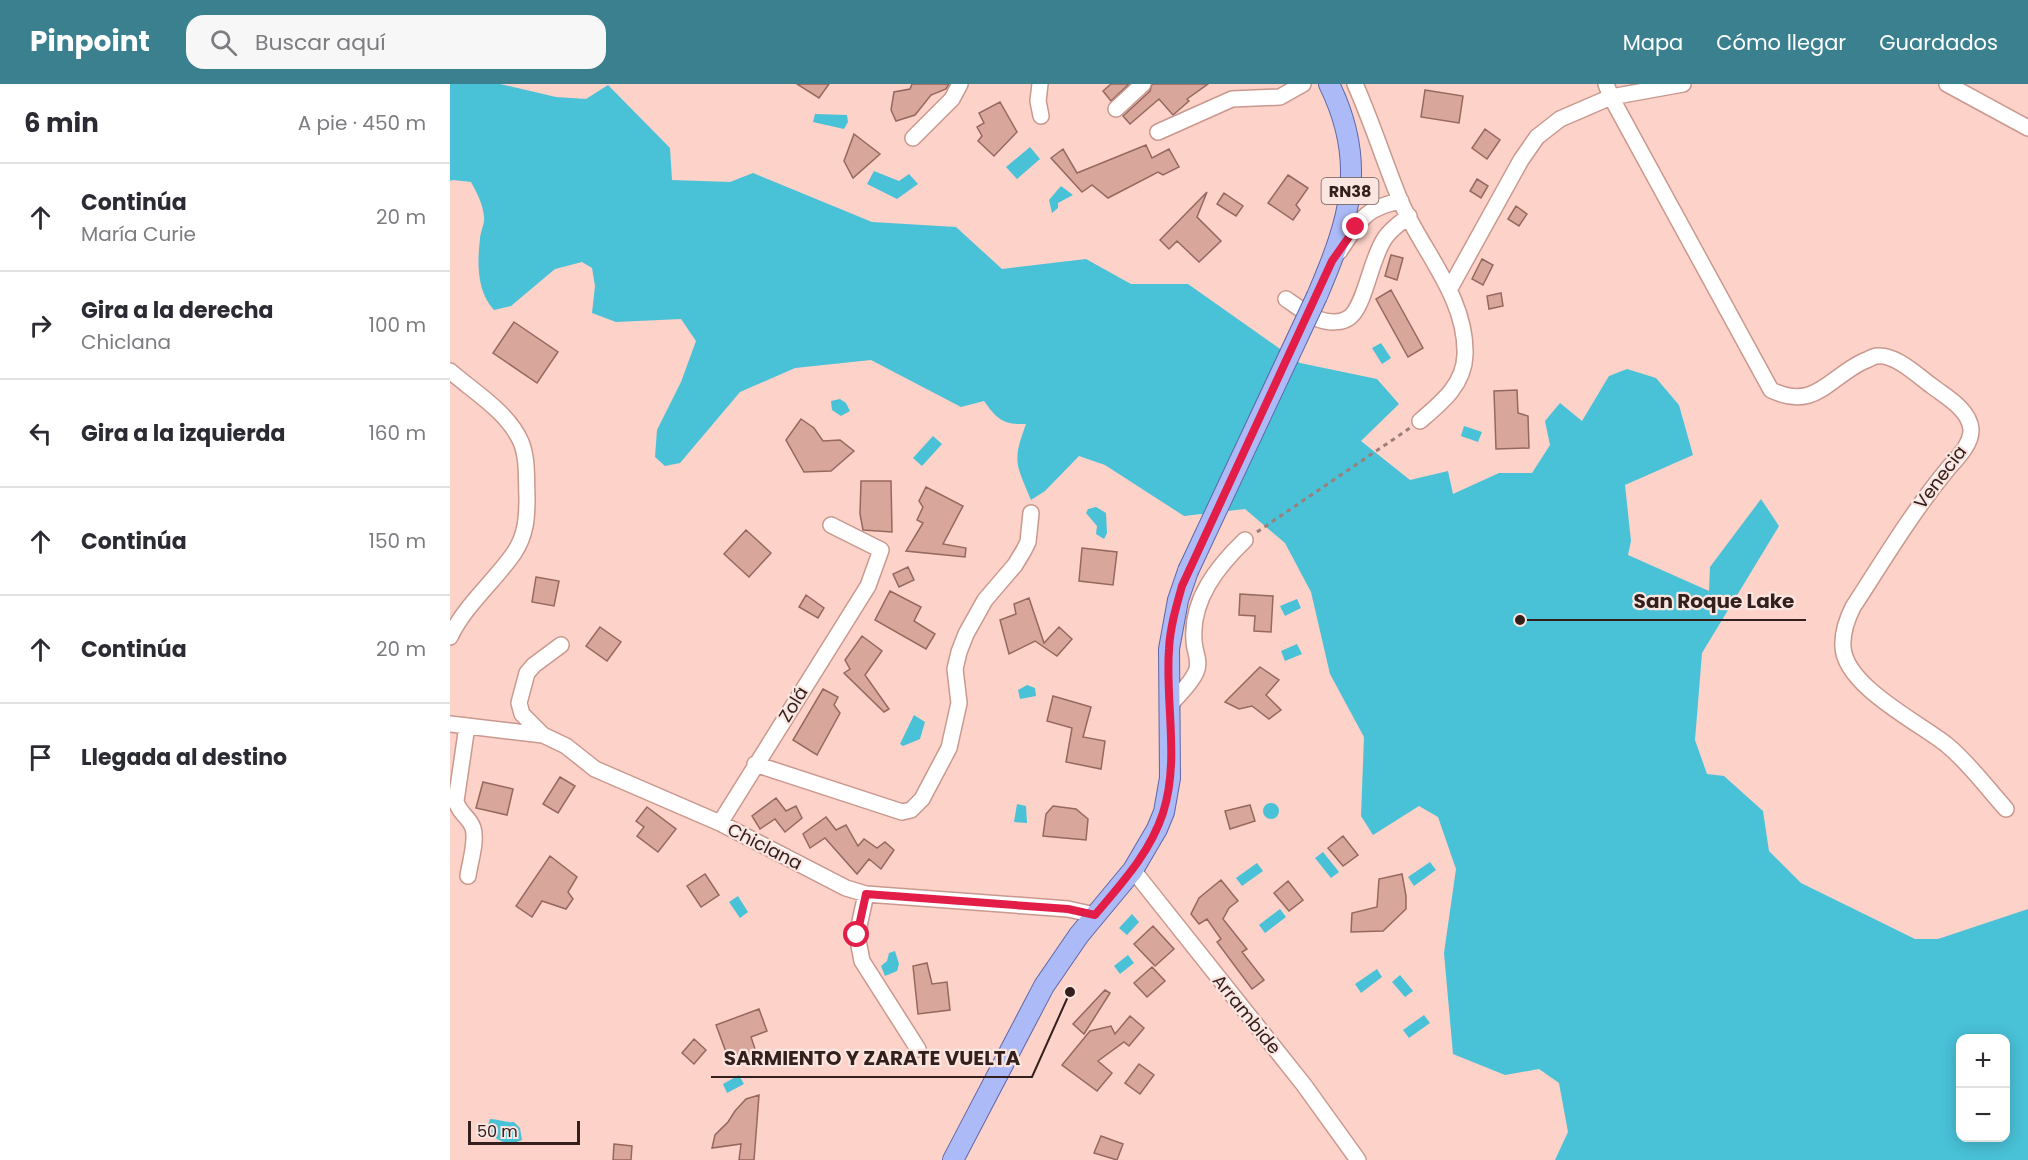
<!DOCTYPE html>
<html lang="es">
<meta charset="utf-8">
<style>
:root{--surface:#fff;--page:#f7f7f7;--text:#2b2b33;--muted:#7c7c81;--line:#e1e1e2;--accent:#3b808e}
body{margin:0;font-family:Poppins,sans-serif;background:var(--page);color:var(--text)}
.controls{position:absolute;right:18px;bottom:18px;display:grid;overflow:hidden;border-radius:12px;box-shadow:0 3px 15px #0003}
.controls button{width:54px;height:54px;display:grid;place-items:center;padding:0;border:0;border-bottom:2px solid var(--line);background:var(--surface);color:var(--text);font:30px sans-serif}
.scale{position:absolute;left:18px;bottom:15px;width:112px;box-sizing:border-box;padding-left:6px;border:3px solid #33201d;border-top:0;font-size:16px;line-height:21px;white-space:nowrap;color:#33201d;-webkit-text-stroke:4px #fae5e0;paint-order:stroke}
.stop{position:absolute;width:18px;height:18px;margin:-14px;border:4px solid #e11d48;border-radius:50%;background:#fff}
.stop.end{background:#e11d48;border-color:#fff;box-shadow:0 2px 6px #0008}
.list{margin:0;padding:0;list-style:none}
h2{display:flex;justify-content:space-between;align-items:center;height:78px;margin:0;padding:0 24px;font-size:26px}
h2 small{font-size:20px;font-weight:400;color:var(--muted)}
.list li{display:grid;grid-template-columns:39px 1fr auto;gap:18px;align-items:center;box-sizing:border-box;height:108px;padding:0 24px;border-top:2px solid var(--line)}
.list b{display:block;font-size:22px;white-space:nowrap}
.list p{margin:0;font-size:20px;white-space:nowrap;color:var(--muted)}
.list em{font-size:20px;font-style:normal;color:var(--muted)}
.icon{flex:none;width:33px;height:33px;fill:none;stroke:currentColor;stroke-width:2;stroke-linecap:round;stroke-linejoin:round}
.map{position:relative;flex:none;width:1578px;height:1076px;overflow:hidden}
header{display:flex;align-items:center;gap:36px;box-sizing:border-box;height:84px;padding:0 30px;background:var(--accent);color:#fff}
header strong{font-size:28px}
nav{display:flex;gap:33px;margin-inline-start:auto;font-size:21px}
.search{width:420px;height:54px;background:var(--page);display:flex;align-items:center;gap:15px;box-sizing:border-box;padding:0 21px;border-radius:18px;color:var(--muted);font-size:22px}
main{display:flex}
aside{flex:1;background:var(--surface)}
.map>svg:first-child{display:block}
.water{fill:#49c1d7;fill-rule:evenodd}
.building{fill:#d8a69b;stroke:#96685e;stroke-width:1.5}
.lines{fill:none;stroke-linecap:round;stroke-linejoin:round}
.minor-casing{stroke:#ca988e;stroke-width:18}
.major-casing{stroke:#5e66a7;stroke-width:22}
.path{stroke:#9e7e78;stroke-width:3;stroke-dasharray:4.5 4.5;stroke-linecap:butt}
.minor{stroke:#fff;stroke-width:15}
.major{stroke:#acbaf7;stroke-width:20}
.major-bridge-casing{stroke:#5e66a7;stroke-width:22;stroke-linecap:butt}
.major-bridge{stroke:#acbaf7;stroke-width:20}
.route{stroke:#e11d48;stroke-width:8}
.labels{text-anchor:middle;dominant-baseline:central;stroke-width:4.5;stroke-linejoin:round;paint-order:stroke}
.shield{fill:#fae5e0;stroke:#6f5b58;stroke-width:1.5}
.shield-label{font-size:16px;font-weight:bold;fill:#33201d}
.street-label{font-size:18px;fill:#33201d;stroke:#fae5e0}
.leader{fill:none;stroke:#33201d;stroke-width:2}
.callout-dot{fill:#33201d;stroke:#fae5e0;stroke-width:2}
.callout-label{font-size:20px;text-anchor:middle;font-weight:bold;fill:#33201d;stroke:#fae5e0;stroke-width:4.5;stroke-linejoin:round;paint-order:stroke}
</style>
<header>
<strong>Pinpoint</strong>
<div class="search"><svg class="icon" aria-label="search" viewBox="0 0 24 24"><circle cx="10" cy="10" r="6"/><path d="M15 15l6 6"/></svg>Buscar aquí</div>
<nav><a>Mapa</a><a>Cómo llegar</a><a>Guardados</a></nav>
</header>
<main>
<aside>
<h2>6 min<small>A pie · 450 m</small></h2>
<ul class="list">
<li><svg class="icon" aria-label="ahead" viewBox="0 0 24 24"><path d="M12 20V5M6 11l6-6 6 6"/></svg><div><b>Continúa</b><p>María Curie</p></div><em>20 m</em></li>
<li><svg class="icon" aria-label="right" viewBox="0 0 24 24"><path d="M7 20v-9h11M14 6l5 5-5 5"/></svg><div><b>Gira a la derecha</b><p>Chiclana</p></div><em>100 m</em></li>
<li><svg class="icon" aria-label="left" viewBox="0 0 24 24"><path d="M17 20v-9H6M10 6l-5 5 5 5"/></svg><div><b>Gira a la izquierda</b></div><em>160 m</em></li>
<li><svg class="icon" aria-label="ahead" viewBox="0 0 24 24"><path d="M12 20V5M6 11l6-6 6 6"/></svg><div><b>Continúa</b></div><em>150 m</em></li>
<li><svg class="icon" aria-label="ahead" viewBox="0 0 24 24"><path d="M12 20V5M6 11l6-6 6 6"/></svg><div><b>Continúa</b></div><em>20 m</em></li>
<li><svg class="icon" aria-label="arrive" viewBox="0 0 24 24"><path d="M6 21V4h12l-3 4 3 4H6"/></svg><div><b>Llegada al destino</b></div></li>
</ul>
</aside>
<div class="map">
<svg width="1578" height="1076" viewBox="0 0 1578 1076">
<rect width="100%" height="100%" fill="#fcd2c9"/>
<!-- water -->
<path class="water" d="M0 0H50L106 13 136 15 158 1 220 64 222 96 280 98 303 89 422 138 506 143 552 185 636 175 681 200H738L850 279 927 295 949 320 911 357 960 396 998 387 1003 410 1049 389H1082L1100 361 1095 337 1110 319 1132 337 1159 292 1177 285 1206 294 1229 321 1243 371 1175 401 1181 457 1178 471 1259 507 1260 483 1311 415 1329 442 1252 569 1245 656 1257 690 1274 692 1313 727 1319 767 1351 799 1465 855H1488L1578 825V1076H1105L1118 1048 1109 999 1089 985 1055 991 1003 970 994 869 1006 785 988 733 969 722 923 751 911 732 914 653 880 590 861 508 835 459 795 425 734 432 655 381 629 372 595 407 581 416C566 379 562 378 576 340 553 341 547 335 534 317L511 323 421 276 345 284 290 308 230 379 215 382 205 373 207 346 231 298 246 257 231 235 166 238 142 229 145 202 142 184 132 178 105 185 61 222 44 226C27 208 27 179 30 155 30 148 35 140 34 133 33 120 27 109 21 98L3 96 0 97ZM1510 954H1556V1054H1510Z
M365 30 397 31 398 38 394 45 363 38Z
M580 63 590 75 567 95 556 83Z
M424 87 449 97 459 90 468 100 447 115 417 100Z
M611 102 623 111 608 119V124L602 129 599 116Z
M931 259 941 274 932 280 922 264Z
M390 315 396 319 400 327 391 332 382 326 381 317Z
M1014 342 1032 348 1028 358 1011 352Z
M483 352 492 360 472 382 463 374Z
M646 423 656 429 657 449 654 455 646 450 647 442 636 429 638 425Z
M847 515 851 524 835 532 830 522Z
M847 560 852 570 835 577 831 567Z
M577 601 585 604 586 612 570 615 568 606Z
M464 631 475 638 470 655 453 662 450 660Z
M813 727a8 8 0 1 1 16 0a8 8 0 1 1-16 0Z
M567 720 576 722 577 739 564 738Z
M873 768 889 788 881 794 865 774Z
M980 778 986 786 964 802 958 793Z
M807 779 813 787 792 802 786 794Z
M288 812 298 828 290 834 279 818Z
M830 825 836 833 815 849 809 841Z
M682 830 689 838 677 851 669 844Z
M445 867 449 880 447 887 435 892 431 882 437 877 439 869Z
M678 871 684 879 670 890 664 882Z
M927 885 932 893 911 909 905 900Z
M950 891 963 907 955 913 942 898Z
M974 931 980 939 959 954 953 946Z
M289 991 294 1000 277 1009 273 1000Z
M40 1035C49 1035 56 1039 64 1038L70 1044 72 1056 59 1061 41 1052 36 1047Z"/>
<!-- building -->
<path class="building" d="M347 0H379L369 14Z
M462 0H499L496 5 481 11 465 31 446 37 441 26 444 8 460 5Z
M661 0H679L661 17 653 7Z
M702 0H758L737 15 739 17 723 31 709 15 680 40 673 32 700 7Z
M975 6 1013 12 1009 39 971 33Z
M550 18 567 48 544 72 528 57 532 52 527 43 534 39 529 29Z
M1035 45 1050 56 1037 75 1022 64Z
M404 50 430 70 403 94 394 77Z
M696 61 702 74 719 65 729 83 713 91 708 88 658 114 642 101 632 108 601 74 613 65 627 89Z
M838 91 858 104 846 121 850 126 843 136 818 119Z
M1027 95 1038 102 1031 114 1020 107Z
M757 108 747 133 771 157 749 178 727 157 719 165 710 156Z
M774 109 793 122 786 132 767 120Z
M1066 122 1077 130 1069 142 1058 135Z
M941 171 953 174 947 196 935 192Z
M1032 175 1043 181 1033 201 1022 195Z
M941 206 973 264 958 273 926 215Z
M1051 209 1053 222 1039 225 1037 212Z
M64 238 108 268 87 299 43 269Z
M1067 306 1068 329 1078 332 1079 364 1046 365 1044 307Z
M351 335 364 344 373 357 390 356 404 367 381 387 354 388 336 356Z
M411 397H441L442 448 413 446 410 430Z
M476 403 513 422 493 460 516 464 515 473 456 467 473 439 467 436 473 423 469 417Z
M296 446 321 469 299 493 274 470Z
M632 464 667 468 663 501 629 497Z
M458 483 464 496 449 503 443 490Z
M86 493 109 497 104 522 82 518Z
M440 507 471 523 464 537 485 550 476 565 425 536Z
M790 510 823 512 821 548 804 547 805 532 789 531Z
M356 511 374 524 368 534 349 523Z
M579 514 594 559 609 543 622 555 607 572 585 557 559 570 550 536 566 530 564 520Z
M150 543 171 558 157 577 136 562Z
M412 552 432 567 415 591 439 625 434 628 394 589 400 585 395 576Z
M810 583 829 596 816 611 831 626 819 635 802 622 789 625 775 618Z
M373 605 388 613 384 621 390 629 367 671 343 656Z
M603 612 641 623 633 653 655 657 651 685 616 678 622 644 597 637Z
M110 693 125 702 108 729 93 720Z
M33 698 63 705 57 731 26 724Z
M326 714 336 727 346 722 352 734 335 748 325 735 310 745 302 732Z
M800 721 805 737 780 745 775 727Z
M603 722 626 725 638 735 636 756 593 752 596 730Z
M197 723 226 745 208 768 187 752 194 743 186 737Z
M376 733 386 746 396 741 408 762 414 755 427 764 435 758 444 766 431 785 419 775 407 790 375 754 360 764 353 750Z
M893 752 908 771 893 782 878 764Z
M100 772 127 793 118 808 123 815 116 825 92 817 82 833 66 822Z
M255 790 269 811 251 823 237 802Z
M952 790 956 812V825L933 847 901 848 902 829 927 823 929 795Z
M771 796 788 817 779 824 773 835 797 865 792 868 814 896 802 905 767 858 771 855 757 835 749 840 741 830 749 814Z
M838 797 853 816 839 827 824 809Z
M703 842 724 865 705 882 684 860Z
M477 879 482 900 497 898 500 926 468 930 463 882Z
M702 883 715 897 697 913 684 899Z
M655 906 660 909 634 950 623 940Z
M309 925 317 947 301 953 307 971 280 979 266 941Z
M680 932 694 944 679 962 674 958 648 977 662 989 647 1007 612 981 640 947 661 942 665 950Z
M244 955 256 966 244 980 232 969Z
M689 980 704 991 690 1010 675 999Z
M309 1011 304 1076H289L291 1060 262 1064 265 1051 278 1038 285 1027 296 1015Z
M651 1052 673 1060 667 1076 644 1069Z
M164 1060 182 1062 181 1076H163Z"/>
<g class="lines">
<defs>
<path id="minor" d="M590 0 588 17 591 32
M905 0C922 38 934 77 950 116 971 166 1017 213 1015 271 1014 301 991 319 970 337
M1156 0 1161 13 1321 306C1365 327 1378 294 1414 277 1418 276 1423 272 1427 272 1446 270 1468 292 1482 302 1496 313 1519 325 1521 345 1522 361 1505 376 1496 387 1461 430 1433 477 1403 523 1397 535 1392 549 1393 563 1395 602 1468 638 1497 661 1519 679 1537 704 1556 725
M1497 0 1578 44
M666 25 693 0
M708 48 782 15 830 13 853 0
M463 54 502 15 510 0
M889 168C910 137 913 124 951 117
M999 206 1071 76 1087 53 1110 35 1161 13 1233 0
M836 215C846 222 857 230 868 235 878 239 894 240 902 231 916 216 921 174 935 154 941 145 950 139 959 132
M0 287C24 308 58 328 71 358 78 375 76 395 77 413 77 434 76 451 64 469 44 498 15 521 0 553
M720 621C728 611 741 600 746 588 751 577 744 567 744 556 741 515 768 482 795 456
M0 640 93 651 116 662 145 685 270 739 396 804 416 810 618 825 645 831
M17 642 6 717C9 730 19 732 23 744 27 757 20 778 18 792
M93 651 72 630 69 619 77 589 84 581 111 561
M305 680 452 728 461 726 472 715 499 664 509 619 505 585 509 568 516 550 535 516 565 481 574 466 578 458 581 429
M270 739 418 502 431 466 381 441
M683 786 854 1001 908 1076
M416 810 407 851 412 877 468 965"/>
<path id="major" d="M867 212C900 135 918 79 879 0
M503 1076 594 902 629 851 683 786 707 745 714 728 720 694 719 565 728 516 738 487"/>
</defs>
<!-- minor casing -->
<use href="#minor" class="minor-casing"/>
<!-- major casing -->
<use href="#major" class="major-casing"/>
<!-- path -->
<path class="path" d="M807 448 960 344"/>
<!-- minor -->
<use href="#minor" class="minor"/>
<!-- major -->
<use href="#major" class="major"/>
<defs>
<path id="major-bridge" d="M738 487 867 212"/>
</defs>
<!-- major-bridge casing -->
<use href="#major-bridge" class="major-bridge-casing"/>
<!-- major-bridge -->
<use href="#major-bridge" class="major-bridge"/>
</g>
<g class="lines">
<!-- route -->
<path class="route" d="M407 851 416 810 618 825 645 831C671 800 700 769 713 729 730 676 715 619 719 565 720 544 726 523 732 502L882 177 906 143"/>
</g>
<g class="labels">
<!-- shield labels -->
<rect class="shield" x="871.5" y="94" width="57" height="26" rx="4.5"/>
<g class="shield-label">
<text x="900" y="107">RN38</text>
</g>
<!-- street labels -->
<g class="street-label">
<text transform="translate(1490 393) rotate(-53)">Venecia</text>
<text transform="translate(343 620) rotate(-58)">Zolá</text>
<text transform="translate(315 762) rotate(27)">Chiclana</text>
<text transform="translate(797 930) rotate(51)">Arrambide</text>
</g>
</g>
<!-- callouts -->
<path class="leader" d="M1070 536L1171 536H1356M620 908L582 993H261"/>
<g class="callout-dot">
<circle cx="1070" cy="536" r="6"/>
<circle cx="620" cy="908" r="6"/>
</g>
<g class="callout-label">
<text x="1264" y="524">San Roque Lake</text>
<text x="422" y="981">SARMIENTO Y ZARATE VUELTA</text>
</g>
</svg>
<div class="controls">
<button>+</button>
<button>−</button>
</div>
<div class="scale">50 m</div>
<div class="stop" style="left:407px;top:851px"></div>
<div class="stop end" style="left:906px;top:143px"></div>
</div>
</main>
